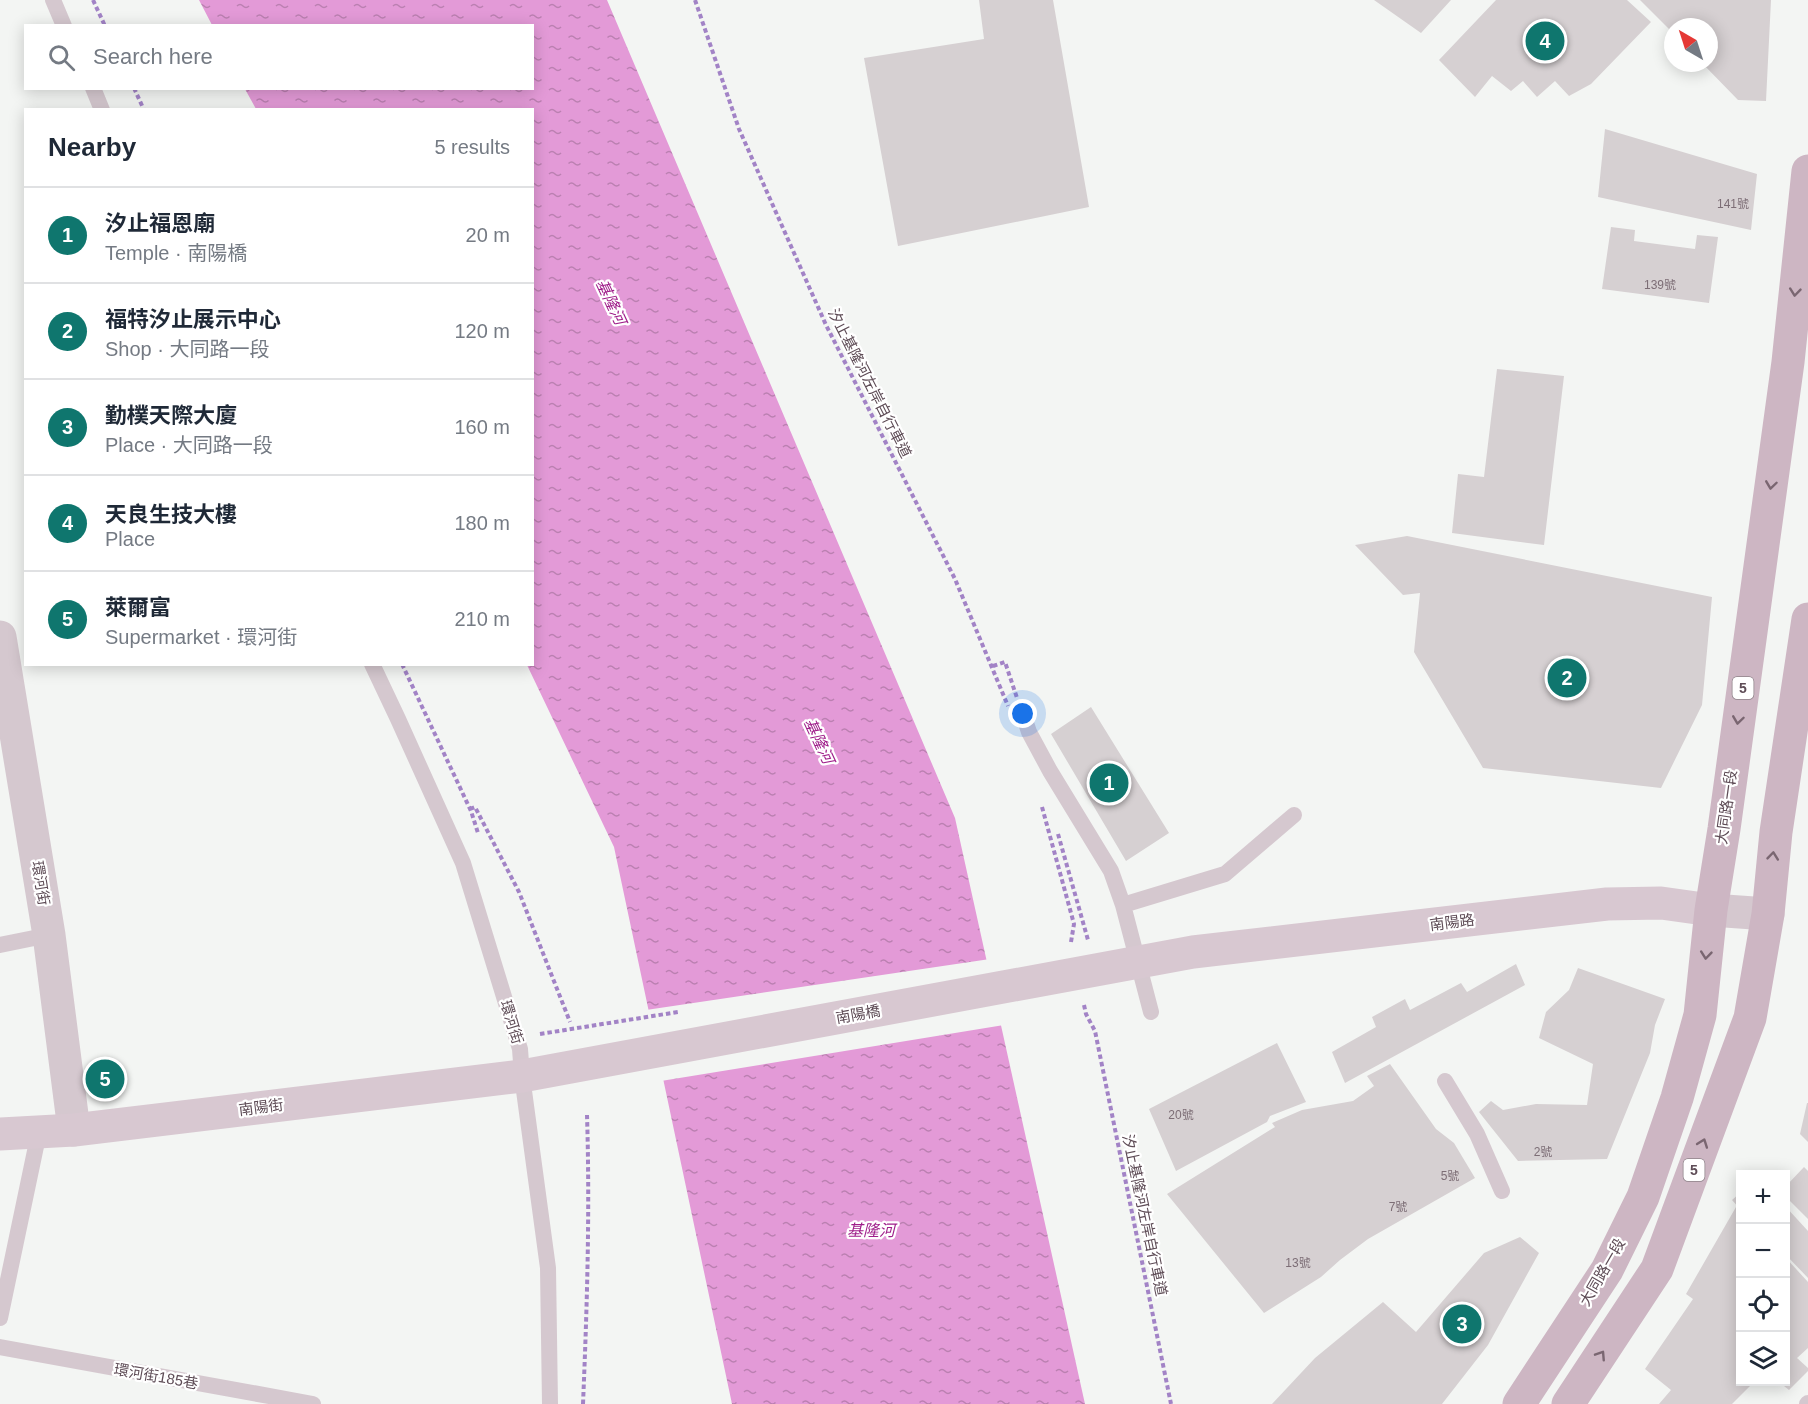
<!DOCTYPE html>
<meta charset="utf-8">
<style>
:root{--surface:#fff;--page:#f2f2f3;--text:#1f2937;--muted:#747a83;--line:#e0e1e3;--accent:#0f766e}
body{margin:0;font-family:Helvetica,"Noto Sans TC",sans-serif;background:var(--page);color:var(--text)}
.controls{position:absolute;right:18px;bottom:18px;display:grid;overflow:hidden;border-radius:0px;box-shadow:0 3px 15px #0003}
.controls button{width:54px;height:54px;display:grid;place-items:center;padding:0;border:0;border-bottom:2px solid var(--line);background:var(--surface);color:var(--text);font:30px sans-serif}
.compass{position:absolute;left:1664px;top:18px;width:54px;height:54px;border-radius:50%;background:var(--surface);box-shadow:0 3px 15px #0003;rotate:321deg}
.you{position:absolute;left:1023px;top:714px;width:21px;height:21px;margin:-15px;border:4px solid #fff;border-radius:50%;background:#1a73e8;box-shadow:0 0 0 9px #1a73e833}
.badge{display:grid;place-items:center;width:39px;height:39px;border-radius:50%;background:var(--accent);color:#fff;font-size:20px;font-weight:700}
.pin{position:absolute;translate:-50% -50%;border:3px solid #fff;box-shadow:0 2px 6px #0006}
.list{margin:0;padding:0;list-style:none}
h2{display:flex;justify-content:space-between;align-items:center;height:78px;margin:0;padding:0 24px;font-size:26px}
h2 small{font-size:20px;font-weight:400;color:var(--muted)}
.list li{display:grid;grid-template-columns:39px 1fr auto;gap:18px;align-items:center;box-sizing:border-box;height:96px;padding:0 24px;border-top:2px solid var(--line)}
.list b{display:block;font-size:22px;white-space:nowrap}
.list p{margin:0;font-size:20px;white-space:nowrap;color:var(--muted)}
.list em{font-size:20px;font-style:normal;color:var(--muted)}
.icon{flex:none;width:33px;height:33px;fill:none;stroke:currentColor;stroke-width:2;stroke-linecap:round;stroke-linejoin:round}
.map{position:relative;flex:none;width:1808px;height:1404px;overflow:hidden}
.search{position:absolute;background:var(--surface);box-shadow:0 3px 15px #0003;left:24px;top:24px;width:510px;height:66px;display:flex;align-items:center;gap:15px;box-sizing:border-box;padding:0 21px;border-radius:0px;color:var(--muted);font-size:22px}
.panel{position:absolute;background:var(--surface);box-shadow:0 3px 15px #0003;left:24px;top:108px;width:510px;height:558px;border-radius:0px}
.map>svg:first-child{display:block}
.water{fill:url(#water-ripples)}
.pier{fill:#f3f5f3}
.building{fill:#d6d0d2}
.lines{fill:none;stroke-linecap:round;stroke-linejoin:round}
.path{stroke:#a283c6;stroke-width:4;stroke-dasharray:4.5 3;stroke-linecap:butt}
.lane{stroke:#d5c8cf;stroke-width:16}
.street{stroke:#d5c8cf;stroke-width:33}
.secondary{stroke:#d8c8d1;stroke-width:33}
.primary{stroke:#cdb6c3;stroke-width:33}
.oneway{stroke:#7a6671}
.labels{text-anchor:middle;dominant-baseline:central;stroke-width:4.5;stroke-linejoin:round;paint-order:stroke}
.number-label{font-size:12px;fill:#7c6d75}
.shield{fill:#fff;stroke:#8e8289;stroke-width:1.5}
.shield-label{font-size:14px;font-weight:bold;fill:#5e4c56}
.street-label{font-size:15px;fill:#5e4c56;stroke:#fff}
.water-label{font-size:16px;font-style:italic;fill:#9f1e8a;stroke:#fff}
</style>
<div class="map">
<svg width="1808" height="1404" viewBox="0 0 1808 1404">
<defs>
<pattern id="water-ripples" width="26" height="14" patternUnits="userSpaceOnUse" patternTransform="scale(1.5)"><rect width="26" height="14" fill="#e39ad7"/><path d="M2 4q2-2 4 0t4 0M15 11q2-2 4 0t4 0" fill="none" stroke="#bb80b1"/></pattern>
</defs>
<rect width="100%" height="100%" fill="#f3f5f3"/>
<!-- water -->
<path class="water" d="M199 0H607L955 818 1085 1404H732L614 847 527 665 532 664V110L256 109 245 89 532 88V26L212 25Z"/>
<!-- pier -->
<path class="pier" d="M990 959 1004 1025 661 1081 646 1010Z"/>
<!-- building -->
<path class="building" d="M979 0H1053L1089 207 898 246 864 58 984 39Z
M1374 0H1451L1421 33Z
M1496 0H1627L1651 22 1591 84 1569 96 1555 81 1537 97 1523 81 1511 91 1492 76 1475 97 1439 60Z
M1640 0H1771L1766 101 1738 100 1702 63H1709V27H1673V33Z
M1605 129 1757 174 1751 230 1598 197Z
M1611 227 1635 230 1634 241 1695 249 1697 235 1718 237 1709 303 1602 289Z
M1497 369 1564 376 1544 545 1452 533 1458 474 1484 477Z
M1407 536 1712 597 1702 705 1661 788 1483 768 1414 652 1420 593 1403 595 1355 545Z
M1091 707 1169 833 1126 861 1051 734Z
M1516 964 1525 985 1345 1083 1332 1052 1376 1027 1372 1017 1405 999 1410 1010 1461 983 1467 992Z
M1578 968 1665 999 1655 1025 1650 1053 1607 1159 1518 1161 1479 1112 1491 1101 1503 1110 1536 1104 1587 1105 1593 1064 1539 1038 1546 1012 1569 990Z
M1277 1043 1306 1102 1270 1116 1267 1122 1176 1171 1149 1109Z
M1390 1064 1436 1129 1454 1143 1475 1178 1368 1239 1340 1260 1321 1277 1264 1313 1167 1194 1275 1127 1272 1123 1302 1110 1353 1101 1374 1086 1367 1076Z
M1807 1103H1808V1142L1800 1134Z
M1804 1167 1808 1171V1219L1786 1197V1186Z
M1740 1193V1209L1732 1200Z
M1736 1207 1740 1212V1382H1754L1732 1404H1659L1671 1390 1645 1369 1693 1299 1686 1294Z
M1786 1207 1808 1231V1278L1786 1255Z
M1520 1237 1539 1253 1488 1345 1442 1404H1272L1315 1358 1383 1302 1416 1332 1484 1253Z
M1786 1258 1808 1282V1348L1797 1358 1808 1368V1371L1789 1390 1779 1382H1786Z"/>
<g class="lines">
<!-- path -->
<path class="path" d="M93 0 105 26
M695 0 739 129 826 325 955 579 1008 706
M134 88 144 110
M402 664 471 811 478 833
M993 666 1005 662 1017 698
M1042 807 1074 924 1071 942
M470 809 475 807 519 892 570 1022
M1058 834 1088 940
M1084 1005 1086 1014 1095 1031 1171 1404
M540 1034 678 1012
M583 1404C587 1308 590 1212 587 1115"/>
<!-- lane -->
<path class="lane" d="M53 0 64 26
M93 88 102 110
M372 664 398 719 463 863 520 1049 522 1076 548 1268 550 1404
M1025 720 1029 732 1050 771 1111 871 1123 905 1151 1012
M1123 905 1225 874 1294 815
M0 945 49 935
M1445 1081 1477 1134 1502 1191
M0 1318 39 1132
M0 1347 313 1404
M1807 1404 1808 1403"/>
<!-- street -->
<path class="street" d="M0 637 49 935 74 1130
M1711 910 1768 914"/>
<!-- secondary -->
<path class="secondary" d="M0 1134 74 1130 522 1076 1193 952 1607 904 1661 903 1711 910"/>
<!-- primary -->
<path class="primary" d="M1519 1404 1607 1270 1643 1197 1677 1098 1700 1015 1711 910 1724 829 1788 362 1808 171
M1568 1404 1657 1269 1750 1018 1768 914 1776 832 1808 619"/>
</g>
<!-- one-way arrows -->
<defs><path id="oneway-chevron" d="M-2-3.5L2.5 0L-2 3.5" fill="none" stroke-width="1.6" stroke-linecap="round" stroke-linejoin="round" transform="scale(1.5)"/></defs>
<g class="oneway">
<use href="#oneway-chevron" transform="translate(1795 292) rotate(96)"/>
<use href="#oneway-chevron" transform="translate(1771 485) rotate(98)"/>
<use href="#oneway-chevron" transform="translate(1738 720) rotate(98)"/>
<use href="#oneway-chevron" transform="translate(1773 856) rotate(-84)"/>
<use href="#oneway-chevron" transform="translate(1706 955) rotate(96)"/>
<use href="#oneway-chevron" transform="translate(1703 1143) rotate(-70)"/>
<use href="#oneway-chevron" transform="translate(1601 1355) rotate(-57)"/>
</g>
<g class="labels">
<!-- number labels -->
<g class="number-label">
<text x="1733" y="204">141號</text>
<text x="1660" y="285">139號</text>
<text x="1181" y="1115">20號</text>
<text x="1543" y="1152">2號</text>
<text x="1450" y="1176">5號</text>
<text x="1398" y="1207">7號</text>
<text x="1298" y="1263">13號</text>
</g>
<!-- shield labels -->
<g class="shield">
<rect x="1732.5" y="677" width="21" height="22" rx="4.5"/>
<rect x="1683.5" y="1159" width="21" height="22" rx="4.5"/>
</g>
<g class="shield-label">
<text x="1743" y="688">5</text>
<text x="1694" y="1170">5</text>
</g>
<!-- street labels -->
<g class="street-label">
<text transform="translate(870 383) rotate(63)">汐止基隆河左岸自行車道</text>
<text transform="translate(1726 807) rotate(-82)">大同路一段</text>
<text transform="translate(41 883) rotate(81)">環河街</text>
<text transform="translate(1452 922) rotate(-7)">南陽路</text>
<text transform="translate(858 1014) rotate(-10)">南陽橋</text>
<text transform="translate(512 1022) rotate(73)">環河街</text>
<text transform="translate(261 1107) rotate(-7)">南陽街</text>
<text transform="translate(1145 1215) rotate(78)">汐止基隆河左岸自行車道</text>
<text transform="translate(1602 1272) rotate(-60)">大同路一段</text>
<text transform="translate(156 1376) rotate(10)">環河街185巷</text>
</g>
<!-- water labels -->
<g class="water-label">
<text transform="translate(611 302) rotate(65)">基隆河</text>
<text transform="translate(819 741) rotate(65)">基隆河</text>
<text x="871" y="1230">基隆河</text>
</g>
</g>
</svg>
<div class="controls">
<button>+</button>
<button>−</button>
<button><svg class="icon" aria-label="locate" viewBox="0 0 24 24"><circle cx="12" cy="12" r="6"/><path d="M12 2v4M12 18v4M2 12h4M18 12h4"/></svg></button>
<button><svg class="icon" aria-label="layers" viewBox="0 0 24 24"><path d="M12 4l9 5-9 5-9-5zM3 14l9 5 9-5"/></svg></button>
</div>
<svg class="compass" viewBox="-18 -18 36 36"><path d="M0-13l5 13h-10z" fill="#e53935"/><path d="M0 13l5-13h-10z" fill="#747a83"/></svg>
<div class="you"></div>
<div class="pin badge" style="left:1109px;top:783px">1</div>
<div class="pin badge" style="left:1567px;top:678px">2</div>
<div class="pin badge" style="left:1462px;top:1324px">3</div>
<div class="pin badge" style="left:1545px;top:41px">4</div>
<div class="pin badge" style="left:105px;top:1079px">5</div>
<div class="search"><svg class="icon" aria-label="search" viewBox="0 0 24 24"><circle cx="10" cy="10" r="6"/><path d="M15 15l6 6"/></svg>Search here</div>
<section class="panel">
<h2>Nearby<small>5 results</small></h2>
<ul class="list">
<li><span class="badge">1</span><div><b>汐止福恩廟</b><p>Temple · 南陽橋</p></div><em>20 m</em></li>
<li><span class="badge">2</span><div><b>福特汐止展示中心</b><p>Shop · 大同路一段</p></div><em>120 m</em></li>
<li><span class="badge">3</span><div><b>勤樸天際大廈</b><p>Place · 大同路一段</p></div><em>160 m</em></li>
<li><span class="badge">4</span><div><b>天良生技大樓</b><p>Place</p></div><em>180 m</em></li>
<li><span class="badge">5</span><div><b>萊爾富</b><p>Supermarket · 環河街</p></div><em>210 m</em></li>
</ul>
</section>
</div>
